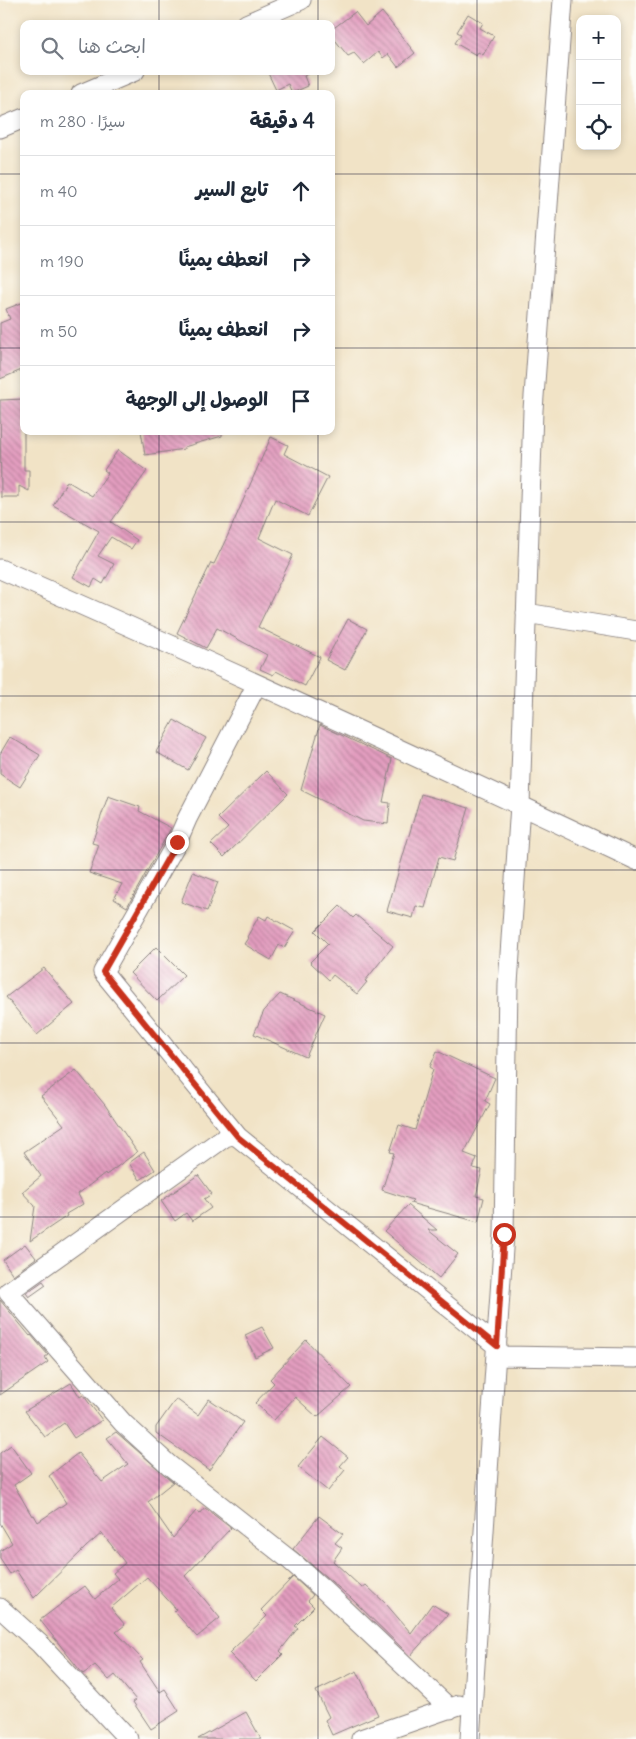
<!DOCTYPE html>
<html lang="ar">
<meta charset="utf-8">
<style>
:root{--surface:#fff;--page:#f6f6f7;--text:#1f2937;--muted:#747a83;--line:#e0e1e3}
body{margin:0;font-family:Delius,"Playpen Sans Arabic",sans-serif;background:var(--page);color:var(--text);direction:rtl}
.controls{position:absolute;right:15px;top:15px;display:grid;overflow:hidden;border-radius:10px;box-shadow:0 2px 8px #0003}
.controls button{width:45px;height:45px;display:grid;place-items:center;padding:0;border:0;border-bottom:1px solid var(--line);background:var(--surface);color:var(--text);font:25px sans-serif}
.stop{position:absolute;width:15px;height:15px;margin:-11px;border:4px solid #c8321e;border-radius:50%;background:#fff}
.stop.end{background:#c8321e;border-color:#fff;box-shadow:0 1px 5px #0008}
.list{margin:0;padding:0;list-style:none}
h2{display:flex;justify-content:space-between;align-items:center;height:65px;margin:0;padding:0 20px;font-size:21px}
h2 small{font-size:16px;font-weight:400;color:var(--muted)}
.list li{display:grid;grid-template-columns:32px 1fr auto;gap:15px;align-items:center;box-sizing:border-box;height:70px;padding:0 20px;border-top:1px solid var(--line)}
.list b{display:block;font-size:19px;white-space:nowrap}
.list em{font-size:16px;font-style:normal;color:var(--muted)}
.icon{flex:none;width:28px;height:28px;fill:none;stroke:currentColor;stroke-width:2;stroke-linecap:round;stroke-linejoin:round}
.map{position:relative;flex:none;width:636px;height:1739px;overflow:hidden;direction:ltr}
.search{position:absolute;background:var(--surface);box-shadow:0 2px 8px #0003;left:20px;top:20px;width:315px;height:55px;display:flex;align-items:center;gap:12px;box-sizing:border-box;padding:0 18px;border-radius:10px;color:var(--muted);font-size:19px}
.panel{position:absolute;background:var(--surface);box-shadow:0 2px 8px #0003;left:20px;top:90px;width:315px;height:345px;border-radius:10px;direction:rtl}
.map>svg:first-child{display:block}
.building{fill:url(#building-back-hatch)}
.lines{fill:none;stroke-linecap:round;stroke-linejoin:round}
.street-casing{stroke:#8a8280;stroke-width:21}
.street{stroke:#fff;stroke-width:19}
.route{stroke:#c8321e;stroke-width:6}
.grid{fill:none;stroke:#22223b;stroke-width:1;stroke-opacity:0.55}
</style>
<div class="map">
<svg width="636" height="1739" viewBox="0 0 636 1739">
<defs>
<pattern id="building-back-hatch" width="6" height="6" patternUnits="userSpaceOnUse" patternTransform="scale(1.25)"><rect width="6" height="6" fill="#e39dbf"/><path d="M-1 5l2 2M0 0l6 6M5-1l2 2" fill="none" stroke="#b8809c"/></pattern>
</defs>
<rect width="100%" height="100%" fill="#fdfcf7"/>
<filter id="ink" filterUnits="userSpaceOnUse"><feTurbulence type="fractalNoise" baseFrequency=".02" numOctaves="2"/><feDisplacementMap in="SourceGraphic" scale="10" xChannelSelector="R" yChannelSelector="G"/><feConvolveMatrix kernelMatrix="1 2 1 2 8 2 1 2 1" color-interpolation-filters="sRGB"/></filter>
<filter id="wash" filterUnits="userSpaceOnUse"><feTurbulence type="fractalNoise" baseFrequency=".0096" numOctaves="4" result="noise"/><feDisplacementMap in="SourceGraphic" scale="20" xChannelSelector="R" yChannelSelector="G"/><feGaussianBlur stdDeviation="1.12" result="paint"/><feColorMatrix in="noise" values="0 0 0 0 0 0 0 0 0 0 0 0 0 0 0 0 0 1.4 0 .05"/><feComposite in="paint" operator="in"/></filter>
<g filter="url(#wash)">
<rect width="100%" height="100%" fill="#f1e3c6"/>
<g id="blocks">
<!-- building -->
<path class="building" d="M355 12 366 26 382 12 415 53 398 67 388 54 383 58 378 52 364 64 354 53 348 56 331 35V30Z
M468 14 483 23 480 28 494 36 483 55 478 52 476 55 455 43 461 34 457 32Z
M267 71H313L304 76 308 86 292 93 288 84 276 90Z
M24 302V369L0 379V323L10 319 6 309Z
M24 399V470H29V491L19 486V497H1L0 400Z
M141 431H222V436L184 447V449L145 455Z
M271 437 288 445 284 454 328 477 308 516 275 499 259 538 293 555 258 627 320 657 305 686 276 671 273 675 260 669 267 655 217 628 206 648 177 633 211 563 214 564 228 535Z
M118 450 147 471 111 522 137 540 131 549 111 537 98 556 114 564 103 584 95 579 91 587 73 577 99 531 53 505 67 481 92 496 108 473 104 470Z
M348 619 367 629 345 670 326 660Z
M174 720 206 738 188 770 156 752Z
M320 725 392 759 383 802 390 803 388 824 363 821 301 790Z
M10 737 40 755 20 787 0 774V754Z
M266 771 288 794 224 857 211 844 228 828 218 818Z
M421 794 469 808 453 861 439 857 425 908 416 906 413 918 387 911Z
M108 796 140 807 139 811 171 828 127 907 114 899 122 884 89 873 99 845 92 843Z
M193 872 218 882 207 911 181 902Z
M340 906 353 918 356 915 393 946 365 981 367 982 357 994 333 975 329 980 310 962 328 944 315 931Z
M259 916 266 920 268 916 295 931 284 948 279 945 271 960 244 944 248 938 247 937Z
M156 947 184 975 157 1001 130 973Z
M44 968 74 1004 37 1035 6 997Z
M280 994 325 1014 306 1057 254 1034 264 1011Z
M437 1051 495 1078 485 1101 490 1104 464 1153 477 1158 473 1168 482 1170 476 1196 484 1198 478 1222 410 1203 413 1200 382 1190 394 1153 390 1152 399 1125 415 1130 433 1069 430 1067Z
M76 1070 105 1105 137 1152 106 1175 105 1173 78 1194 83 1204 66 1214 67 1216 30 1241 35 1206 22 1192 41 1176 24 1152 64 1125 41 1096Z
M144 1152 155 1170 140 1180 129 1163Z
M198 1175 212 1194 204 1199 211 1208 192 1221 186 1213 175 1221 161 1201Z
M408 1205 437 1230H428L458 1254 439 1278 384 1231Z
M25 1244 36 1258 13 1275 3 1260Z
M43 1281 46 1285 29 1297 26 1293Z
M0 1300 30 1336 31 1335 48 1355 45 1357 48 1362 0 1395Z
M262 1327 274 1348 255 1357 245 1335Z
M306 1340 351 1387 317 1417 295 1397 274 1420 255 1403 274 1383 270 1379Z
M71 1383 80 1397 83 1395 102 1420 74 1438 64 1423 45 1437 25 1411Z
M176 1399 198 1415 209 1399 243 1422 209 1470 156 1433V1427Z
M116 1432 173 1482 148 1502 173 1538 196 1511 200 1514 205 1508 231 1528 185 1576 220 1618 197 1637 174 1611 176 1609 147 1577 111 1608 125 1625 116 1632 143 1660 140 1662 160 1692 165 1689 179 1711 151 1729 133 1702 136 1700 115 1675 109 1680 95 1665 83 1674 40 1620 85 1586 95 1599 118 1579 113 1573 125 1563 102 1533 86 1547 34 1598 16 1570 10 1574 0 1559V1551L12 1543 0 1523V1453L11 1445 31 1473 14 1485 32 1516 34 1515 38 1522 66 1503 49 1476 78 1453 102 1482 128 1464 107 1438Z
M323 1437 348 1457 340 1466 345 1470 328 1491 298 1467Z
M319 1516 343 1534 335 1543 342 1548 333 1561 362 1588 366 1585 386 1604 411 1633 432 1604 448 1614 410 1656 351 1598 293 1549Z
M293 1577 313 1595 308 1601 314 1607 295 1626 298 1628 280 1651 283 1654 256 1681 229 1653 267 1616 261 1610Z
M357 1671 378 1715 332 1735 325 1720 329 1717 316 1691Z
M246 1712 261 1739H198Z"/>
</g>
</g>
<g filter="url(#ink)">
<use href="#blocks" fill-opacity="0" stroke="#8a8280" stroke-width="1"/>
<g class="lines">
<defs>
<path id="street" d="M246 24 301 0
M81 94 135 71
M0 128 24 118
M0 569C214 663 425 760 636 860
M526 613 636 631
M238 1137 103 972 177 842 187 819 257 684
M497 1356 636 1358
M0 1608 40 1644 128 1739
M450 1709 324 1590 291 1561 169 1465 123 1423 8 1292 225 1137 232 1135 238 1137 497 1346
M361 1739 459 1705
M470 1739 504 1234 508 984 520 805 533 410 563 0"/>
</defs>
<!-- street casing -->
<use href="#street" class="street-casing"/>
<!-- street -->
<use href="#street" class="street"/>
</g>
</g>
<g class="lines" filter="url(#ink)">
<!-- route -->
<path class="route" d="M177 842 103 972 238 1137 497 1346 504 1234"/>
</g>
<!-- grid -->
<path class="grid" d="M159 0V24M318 0V24M477 0V1739M159 71V94M318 71V94M0 174H24M331 174H636M0 348H24M331 348H636M159 431V1739M318 431V1739M0 522H636M0 696H636M0 870H636M0 1043H636M0 1217H636M0 1391H636M0 1565H636"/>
</svg>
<div class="controls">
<button>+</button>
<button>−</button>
<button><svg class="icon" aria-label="locate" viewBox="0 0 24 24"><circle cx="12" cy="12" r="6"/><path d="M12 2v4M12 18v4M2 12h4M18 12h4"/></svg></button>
</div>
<div class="stop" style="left:504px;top:1234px"></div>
<div class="stop end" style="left:177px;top:842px"></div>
<div class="search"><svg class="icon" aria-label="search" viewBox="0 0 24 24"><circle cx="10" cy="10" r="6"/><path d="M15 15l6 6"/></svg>ابحث هنا</div>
<section class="panel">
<h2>4 دقيقة<small>سيرًا · 280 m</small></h2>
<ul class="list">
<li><svg class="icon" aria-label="ahead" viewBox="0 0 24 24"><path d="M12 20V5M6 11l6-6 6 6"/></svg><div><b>تابع السير</b></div><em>40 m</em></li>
<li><svg class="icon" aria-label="right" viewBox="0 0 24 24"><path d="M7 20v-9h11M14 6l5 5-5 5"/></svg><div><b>انعطف يمينًا</b></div><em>190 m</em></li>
<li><svg class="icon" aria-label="right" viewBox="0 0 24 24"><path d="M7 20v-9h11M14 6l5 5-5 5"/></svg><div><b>انعطف يمينًا</b></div><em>50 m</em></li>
<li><svg class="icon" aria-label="arrive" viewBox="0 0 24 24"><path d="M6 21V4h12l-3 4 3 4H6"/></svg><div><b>الوصول إلى الوجهة</b></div></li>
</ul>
</section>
</div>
